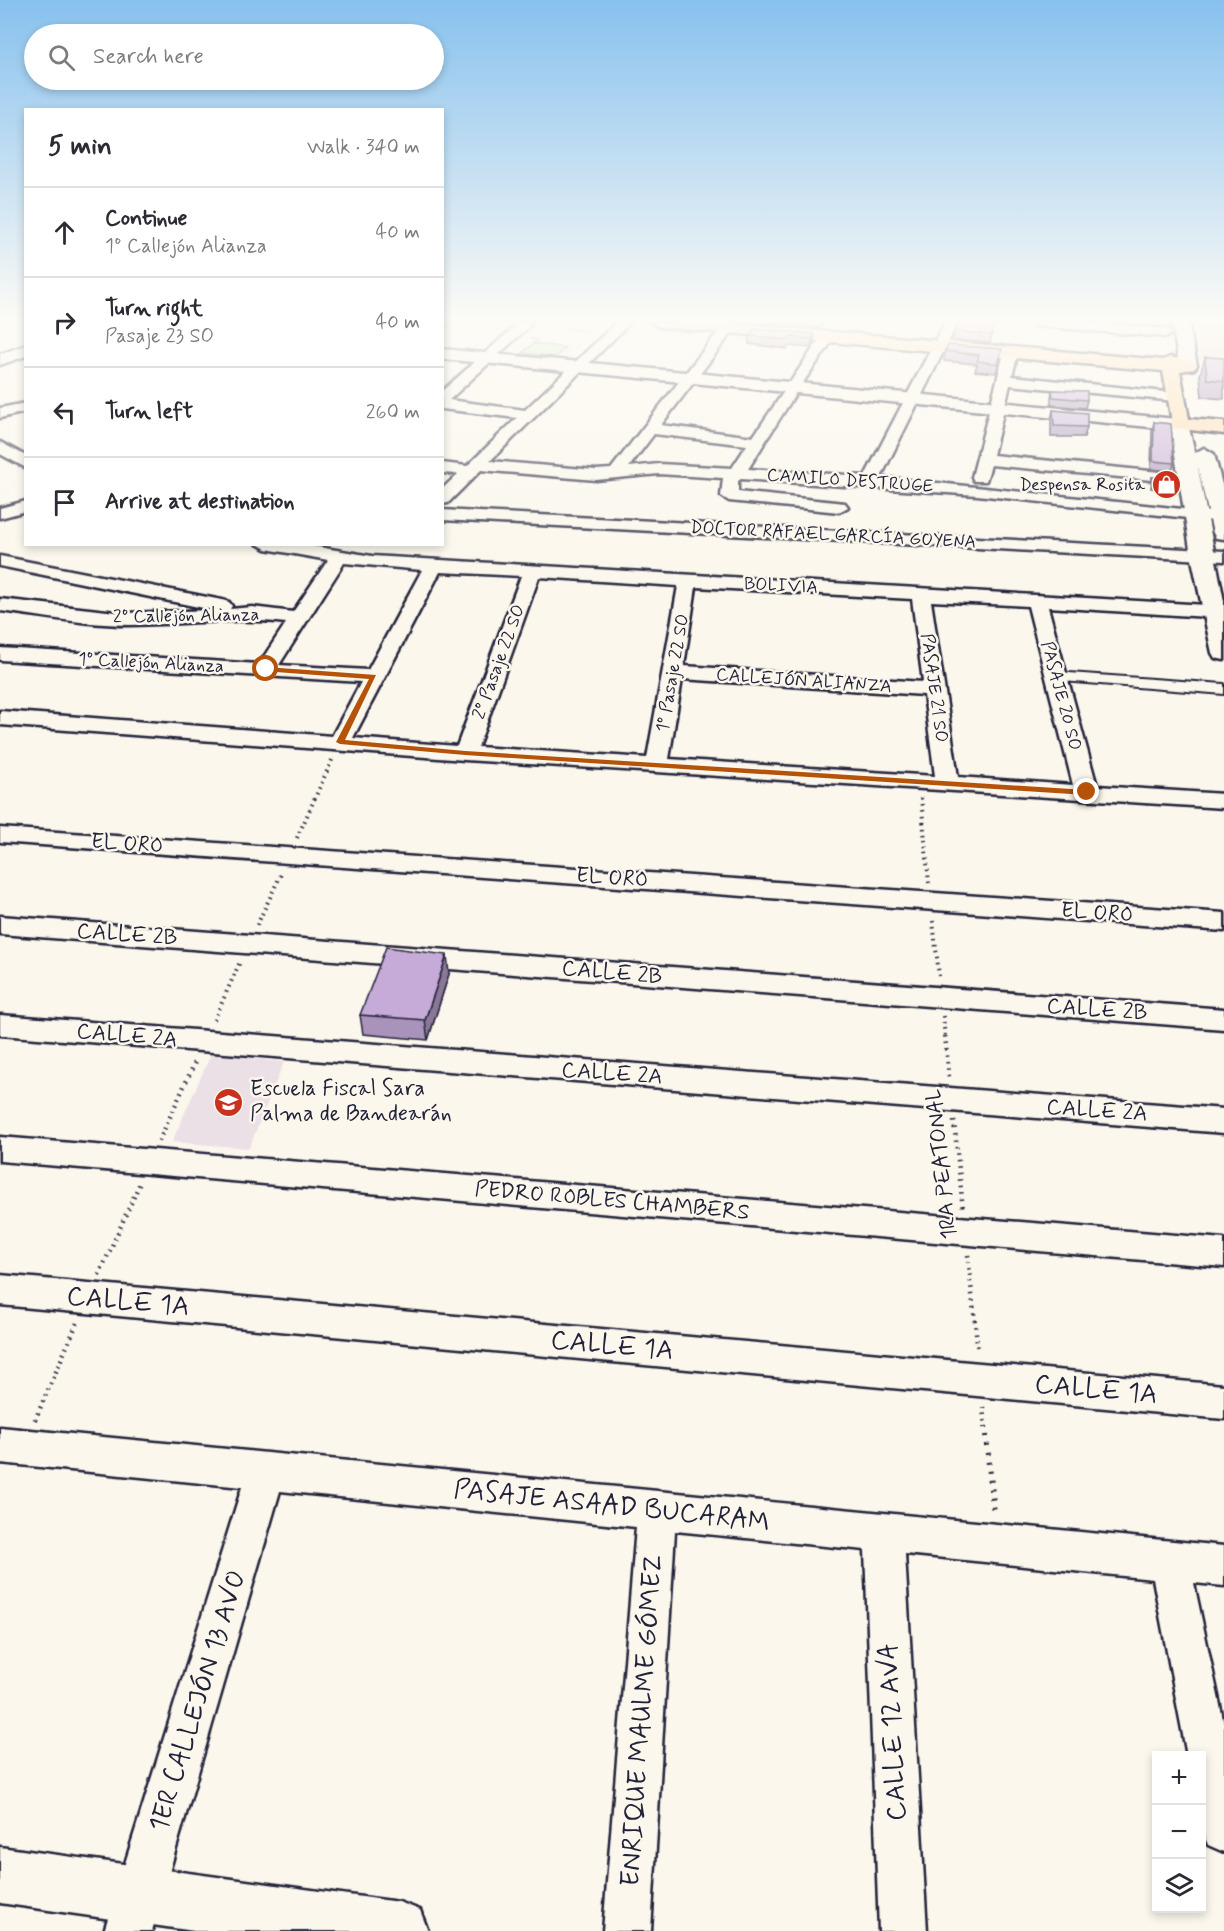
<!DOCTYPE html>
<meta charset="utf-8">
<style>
:root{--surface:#fff;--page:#f2f2f3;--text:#2b2b33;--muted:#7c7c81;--line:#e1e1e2}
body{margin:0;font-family:Mynerve,sans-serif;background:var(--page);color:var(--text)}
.controls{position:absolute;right:18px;bottom:18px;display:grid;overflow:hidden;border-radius:0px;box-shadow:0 3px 9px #0003}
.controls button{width:54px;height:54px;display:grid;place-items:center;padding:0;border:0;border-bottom:2px solid var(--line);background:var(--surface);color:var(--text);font:30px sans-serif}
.stop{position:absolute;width:18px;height:18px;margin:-14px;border:4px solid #b45309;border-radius:50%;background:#fff}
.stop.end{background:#b45309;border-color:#fff;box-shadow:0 2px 6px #0008}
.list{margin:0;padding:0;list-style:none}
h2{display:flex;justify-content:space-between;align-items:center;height:78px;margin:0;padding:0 24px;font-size:26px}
h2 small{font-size:20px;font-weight:400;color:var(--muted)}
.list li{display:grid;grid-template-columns:39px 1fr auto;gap:18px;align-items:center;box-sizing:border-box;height:90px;padding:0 24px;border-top:2px solid var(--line)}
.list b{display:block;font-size:22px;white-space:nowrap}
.list p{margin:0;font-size:20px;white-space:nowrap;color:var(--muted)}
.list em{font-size:20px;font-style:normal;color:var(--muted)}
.icon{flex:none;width:33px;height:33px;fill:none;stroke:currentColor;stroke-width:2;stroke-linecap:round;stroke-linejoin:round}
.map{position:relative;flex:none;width:1224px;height:1931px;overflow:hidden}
.search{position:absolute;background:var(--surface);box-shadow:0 3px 9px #0003;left:24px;top:24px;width:420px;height:66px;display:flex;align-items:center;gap:15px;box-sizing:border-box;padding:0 21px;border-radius:33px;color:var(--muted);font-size:22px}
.panel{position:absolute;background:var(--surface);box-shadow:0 3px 9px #0003;left:24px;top:108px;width:420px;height:438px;border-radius:0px}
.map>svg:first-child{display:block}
.built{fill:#ebe0e6}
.green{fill:#b5eaab;stroke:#6c8673;stroke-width:1.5}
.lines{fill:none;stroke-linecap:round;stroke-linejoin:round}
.pedestrian-casing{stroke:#22223b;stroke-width:4}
.minor-casing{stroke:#22223b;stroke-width:5}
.tertiary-casing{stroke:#22223b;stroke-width:5}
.primary-casing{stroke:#22223b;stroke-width:5}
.path-far3{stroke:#22223b;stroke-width:2;stroke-dasharray:1 2;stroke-linecap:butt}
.path-far2{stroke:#22223b;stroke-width:4;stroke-dasharray:1.5 4.5;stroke-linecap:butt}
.path-far1{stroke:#22223b;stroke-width:4.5;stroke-dasharray:1.5 5;stroke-linecap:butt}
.path{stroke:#22223b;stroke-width:6;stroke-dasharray:2 7;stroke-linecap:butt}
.pedestrian{fill:#fbf7ec;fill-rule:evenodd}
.minor{fill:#fbf7ec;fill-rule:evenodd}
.tertiary{fill:#fbf7ec;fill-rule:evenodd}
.primary{fill:#fcdcac;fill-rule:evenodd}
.wall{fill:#aa93ba;stroke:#22223b;stroke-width:1.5}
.shaded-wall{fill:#8b7897;stroke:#22223b;stroke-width:1.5}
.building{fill:#c6abd8;stroke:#22223b;stroke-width:1.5}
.route{fill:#b45309}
.labels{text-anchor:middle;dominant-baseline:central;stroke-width:5;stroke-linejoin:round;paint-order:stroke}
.far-street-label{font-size:18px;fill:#22223b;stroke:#fbf7ec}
.far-poi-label{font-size:18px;fill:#22223b;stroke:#fbf7ec;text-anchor:end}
.street-label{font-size:22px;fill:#22223b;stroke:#fbf7ec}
.poi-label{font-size:22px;fill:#22223b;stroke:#fbf7ec;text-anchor:start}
.near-street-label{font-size:27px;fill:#22223b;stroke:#fbf7ec}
</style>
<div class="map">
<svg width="1224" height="1931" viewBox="0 0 1224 1931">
<rect width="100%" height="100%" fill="#fbf7ec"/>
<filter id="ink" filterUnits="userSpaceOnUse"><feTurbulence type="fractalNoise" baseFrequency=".0167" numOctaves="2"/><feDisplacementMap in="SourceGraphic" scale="12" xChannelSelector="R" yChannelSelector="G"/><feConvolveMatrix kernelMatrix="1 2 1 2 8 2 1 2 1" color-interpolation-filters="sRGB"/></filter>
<g filter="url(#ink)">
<!-- built -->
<path class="built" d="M1196 322H1224V362L1200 359Z
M211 1054 284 1062 249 1148 172 1142Z"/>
<!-- green -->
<path class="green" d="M534 343 565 348 556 357 522 353Z"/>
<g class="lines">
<defs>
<path id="pedestrian" d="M1055 672 1224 684V694L1050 680 1047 677Z"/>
<path id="minor" d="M442 322H451L442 328Z
M520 322H534L449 400 525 410 617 322H631L490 461 596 470 611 469 720 329 725 328 732 332 661 425 753 437 823 334 828 333 835 337 799 388 748 469 865 476 945 322H958L881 477 1220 513 1224 514V522L977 495 741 479 738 481V492L845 503 848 507 839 512 729 501 721 496 723 478 659 474 596 480 481 470 448 503 442 504V489L458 474 442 473V463L467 466 517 418 442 409V391ZM654 434 747 445 732 468 659 464 629 467Z
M1029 322H1088L1166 329 1173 333 1166 337 1035 326Z
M1011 349 1018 353 1012 376 1175 393 1182 397 1175 401 1010 385 993 455 1189 475 1195 476 1197 480 1195 484 991 465 986 481H974L972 477 1004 353Z
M26 403V412L0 418V408Z
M0 442 26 456V468L0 454Z
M26 501V511L0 518V508Z
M442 510 1224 551V561L442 520Z
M257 544H301L372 556 1224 606V618L1048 607 1097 786 1224 794V808L465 760 0 725V711L332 736 361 682 0 660V648L259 664 286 623C234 617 182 625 129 625 86 625 42 616 0 611V599L125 613 213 610 0 566V556L222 600 229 602 232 606 230 609 252 607 293 612 328 560 266 549ZM344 563 422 570 368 670 279 665ZM440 572 521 576 457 746 353 738ZM539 577 678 586 647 758 478 747ZM696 587 912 599 923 682 684 666ZM931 601 1028 606 1073 785 958 777ZM682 679 924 695 935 776 669 759Z
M0 828 1224 913V931L0 842Z
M0 916 1224 1009V1029L0 934Z
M0 1015 1224 1109V1133L0 1035Z
M0 1137 1224 1239V1267L0 1161Z
M0 1275 1224 1385V1419L0 1305Z
M0 1427 1224 1546V1586L1194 1583 1224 1724V1852L1208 1845 1202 1830V1756H1187L1153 1579 905 1554 927 1931H879L865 1550 675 1531 651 1931H603L636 1527 280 1491 152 1931H104L242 1487 0 1463Z"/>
<path id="tertiary" d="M1172 322H1188L1197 365 1194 369H1182L1179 365Z
M26 345V356L0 365V354Z
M442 349 1187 420 1195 453 1204 448 1214 454 1224 492V539L1216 538 1213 533 1197 464 1224 601V660L1215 658 1212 653 1191 555 1171 429 442 359Z
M0 1847 399 1902 420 1910 428 1931H194L0 1903Z"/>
<path id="primary" d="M650 322H720L1163 360 1170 357C1177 359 1193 359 1197 365L1194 369 1180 371 1189 419 1224 422V434L1173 428 1163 371 658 327Z"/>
</defs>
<!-- pedestrian casing -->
<use href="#pedestrian" class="pedestrian-casing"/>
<!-- minor casing -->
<use href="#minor" class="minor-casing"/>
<!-- tertiary casing -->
<use href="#tertiary" class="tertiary-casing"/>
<!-- primary casing -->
<use href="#primary" class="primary-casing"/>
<!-- path-far3 -->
<path class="path-far3" d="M567 328 590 332
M530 339H537L534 343 536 341"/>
<!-- path-far2 -->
<path class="path-far2" d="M921 798 929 883
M297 838 332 760
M933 921 939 976
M257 925 282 872
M943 1016 945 1038
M214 1020 240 962"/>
<!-- path-far1 -->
<path class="path-far1" d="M945 1036 949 1077
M954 1121 963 1209
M159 1141 196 1060
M968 1255 978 1352
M99 1275 140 1183
M983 1407 985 1428
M35 1420 77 1323"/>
<!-- path -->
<path class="path" d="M985 1426 994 1513"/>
<!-- pedestrian -->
<use href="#pedestrian" class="pedestrian"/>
<!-- minor -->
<use href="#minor" class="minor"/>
<!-- tertiary -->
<use href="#tertiary" class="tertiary"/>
<!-- primary -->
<use href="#primary" class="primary"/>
</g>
<!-- wall -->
<path class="wall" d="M762 322H823L820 328 762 323Z
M954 331 992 334 990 343 953 340Z
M814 334V343L811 348 789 346 787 349 749 344V336Z
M948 345 1000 359 996 373 975 371 977 364 944 361 945 351Z
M1205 357 1224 358V399L1202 397 1200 375Z
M1052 390 1087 400 1085 408 1051 405V397Z
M1053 410 1087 427 1084 437H1051V420Z
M1154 422 1174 463 1172 471 1151 469 1152 430Z
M1152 477 1174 485 1172 490 1151 488Z
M449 974 428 1040 363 1034 360 1015Z"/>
<!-- shaded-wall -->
<path class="shaded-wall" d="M814 334V343L811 348 812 339Z
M447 955 449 974 428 1040 425 1020Z"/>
<!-- building -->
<path class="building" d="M958 322H962L994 325 991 335 954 331Z
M754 329 814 334 812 339 790 337 788 340 749 336Z
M948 345 1002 349 998 364 977 361 979 355 945 351Z
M1205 357 1224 358V381L1207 379Z
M1052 390 1087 391V400L1053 397Z
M1053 410 1087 413V427L1054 426Z
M1154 422 1171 424 1174 463 1153 461Z
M1152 477 1174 479V485L1152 483Z
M386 947 447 955 425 1020 360 1015Z"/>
</g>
<!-- sky -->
<linearGradient id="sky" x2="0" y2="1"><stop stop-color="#87c1ee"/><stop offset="0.54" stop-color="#fdfbf6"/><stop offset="1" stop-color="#fdfbf6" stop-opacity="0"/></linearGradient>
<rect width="1224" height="593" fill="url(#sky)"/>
<!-- route -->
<path class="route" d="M266 667 376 675 345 740 465 751 1087 790 1092 792 1087 795 465 755 340 744 336 742 369 679 263 671Z"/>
<!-- icons -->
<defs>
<symbol id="shop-disc" viewBox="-11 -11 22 22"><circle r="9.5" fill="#c8321e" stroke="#fbf7ec"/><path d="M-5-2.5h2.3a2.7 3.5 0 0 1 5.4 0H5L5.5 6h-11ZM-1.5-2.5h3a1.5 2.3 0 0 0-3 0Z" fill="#fff"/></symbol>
<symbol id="school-disc" viewBox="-11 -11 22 22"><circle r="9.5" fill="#c8321e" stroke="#fbf7ec"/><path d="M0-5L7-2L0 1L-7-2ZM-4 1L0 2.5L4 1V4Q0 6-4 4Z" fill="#fff"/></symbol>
</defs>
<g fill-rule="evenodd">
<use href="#shop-disc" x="1150" y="468" width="33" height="33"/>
<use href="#school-disc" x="212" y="1086" width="33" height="33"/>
</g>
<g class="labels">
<!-- far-street labels -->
<g class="far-street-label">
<text transform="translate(850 481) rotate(4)">CAMILO DESTRUGE</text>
<text transform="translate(833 535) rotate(3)">DOCTOR RAFAEL GARCÍA GOYENA</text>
<text transform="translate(781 586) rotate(3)">BOLIVIA</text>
<text transform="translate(186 616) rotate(-1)">2º Callejón Alianza</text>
<text transform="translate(499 662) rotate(-70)">2º Pasaje 22 SO</text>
<text transform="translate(151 663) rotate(3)">1º Callejón Alianza</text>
<text transform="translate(673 673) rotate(-80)">1º Pasaje 22 SO</text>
<text transform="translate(804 681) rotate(4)">CALLEJÓN ALIANZA</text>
<text transform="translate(934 688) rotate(82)">PASAJE 21 SO</text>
<text transform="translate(1061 696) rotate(75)">PASAJE 20 SO</text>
</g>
<!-- far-poi labels -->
<g class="far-poi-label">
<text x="1145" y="485">Despensa Rosita</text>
</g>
<!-- street labels -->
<g class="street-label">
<text transform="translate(127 844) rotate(4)">EL ORO</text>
<text transform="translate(612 878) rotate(4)">EL ORO</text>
<text transform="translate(1097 913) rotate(4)">EL ORO</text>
<text transform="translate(127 935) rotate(4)">CALLE 2B</text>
<text transform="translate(612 973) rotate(5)">CALLE 2B</text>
<text transform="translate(1097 1010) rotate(4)">CALLE 2B</text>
<text transform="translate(127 1036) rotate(5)">CALLE 2A</text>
<text transform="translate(612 1074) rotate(4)">CALLE 2A</text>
<text transform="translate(1097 1111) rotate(4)">CALLE 2A</text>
<text transform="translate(942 1164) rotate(-96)">1RA PEATONAL</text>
<text transform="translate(612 1201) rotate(5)">PEDRO ROBLES CHAMBERS</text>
</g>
<!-- poi labels -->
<g class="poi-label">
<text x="250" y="1089">Escuela Fiscal Sara<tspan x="250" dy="25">Palma de Bandearán</tspan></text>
</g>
<!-- near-street labels -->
<g class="near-street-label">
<text transform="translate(128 1302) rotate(5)">CALLE 1A</text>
<text transform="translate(612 1346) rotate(5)">CALLE 1A</text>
<text transform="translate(1096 1390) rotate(5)">CALLE 1A</text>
<text transform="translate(612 1506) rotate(6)">PASAJE ASAAD BUCARAM</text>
<text transform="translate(198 1701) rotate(-73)">1ER CALLEJÓN 13 AVO</text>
<text transform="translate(642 1721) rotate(-86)">ENRIQUE MAULME GÓMEZ</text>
<text transform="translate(893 1732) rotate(-93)">CALLE 12 AVA</text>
</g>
</g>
</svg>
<div class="controls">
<button>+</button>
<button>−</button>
<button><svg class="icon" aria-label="layers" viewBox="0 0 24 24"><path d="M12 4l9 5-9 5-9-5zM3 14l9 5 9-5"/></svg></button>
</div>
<div class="stop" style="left:266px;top:669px"></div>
<div class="stop end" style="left:1087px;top:792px"></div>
<div class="search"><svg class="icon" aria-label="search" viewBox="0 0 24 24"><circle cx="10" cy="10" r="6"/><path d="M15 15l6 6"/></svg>Search here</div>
<section class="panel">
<h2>5 min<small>Walk · 340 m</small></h2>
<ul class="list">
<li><svg class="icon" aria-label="ahead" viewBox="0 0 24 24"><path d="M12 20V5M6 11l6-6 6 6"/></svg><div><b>Continue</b><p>1º Callejón Alianza</p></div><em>40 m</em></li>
<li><svg class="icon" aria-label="right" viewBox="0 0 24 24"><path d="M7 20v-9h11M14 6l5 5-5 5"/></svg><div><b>Turn right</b><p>Pasaje 23 SO</p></div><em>40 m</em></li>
<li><svg class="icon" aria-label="left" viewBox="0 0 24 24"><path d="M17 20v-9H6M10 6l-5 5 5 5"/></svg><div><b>Turn left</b></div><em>260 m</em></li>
<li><svg class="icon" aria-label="arrive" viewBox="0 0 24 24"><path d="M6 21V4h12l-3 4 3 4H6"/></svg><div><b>Arrive at destination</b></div></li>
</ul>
</section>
</div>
